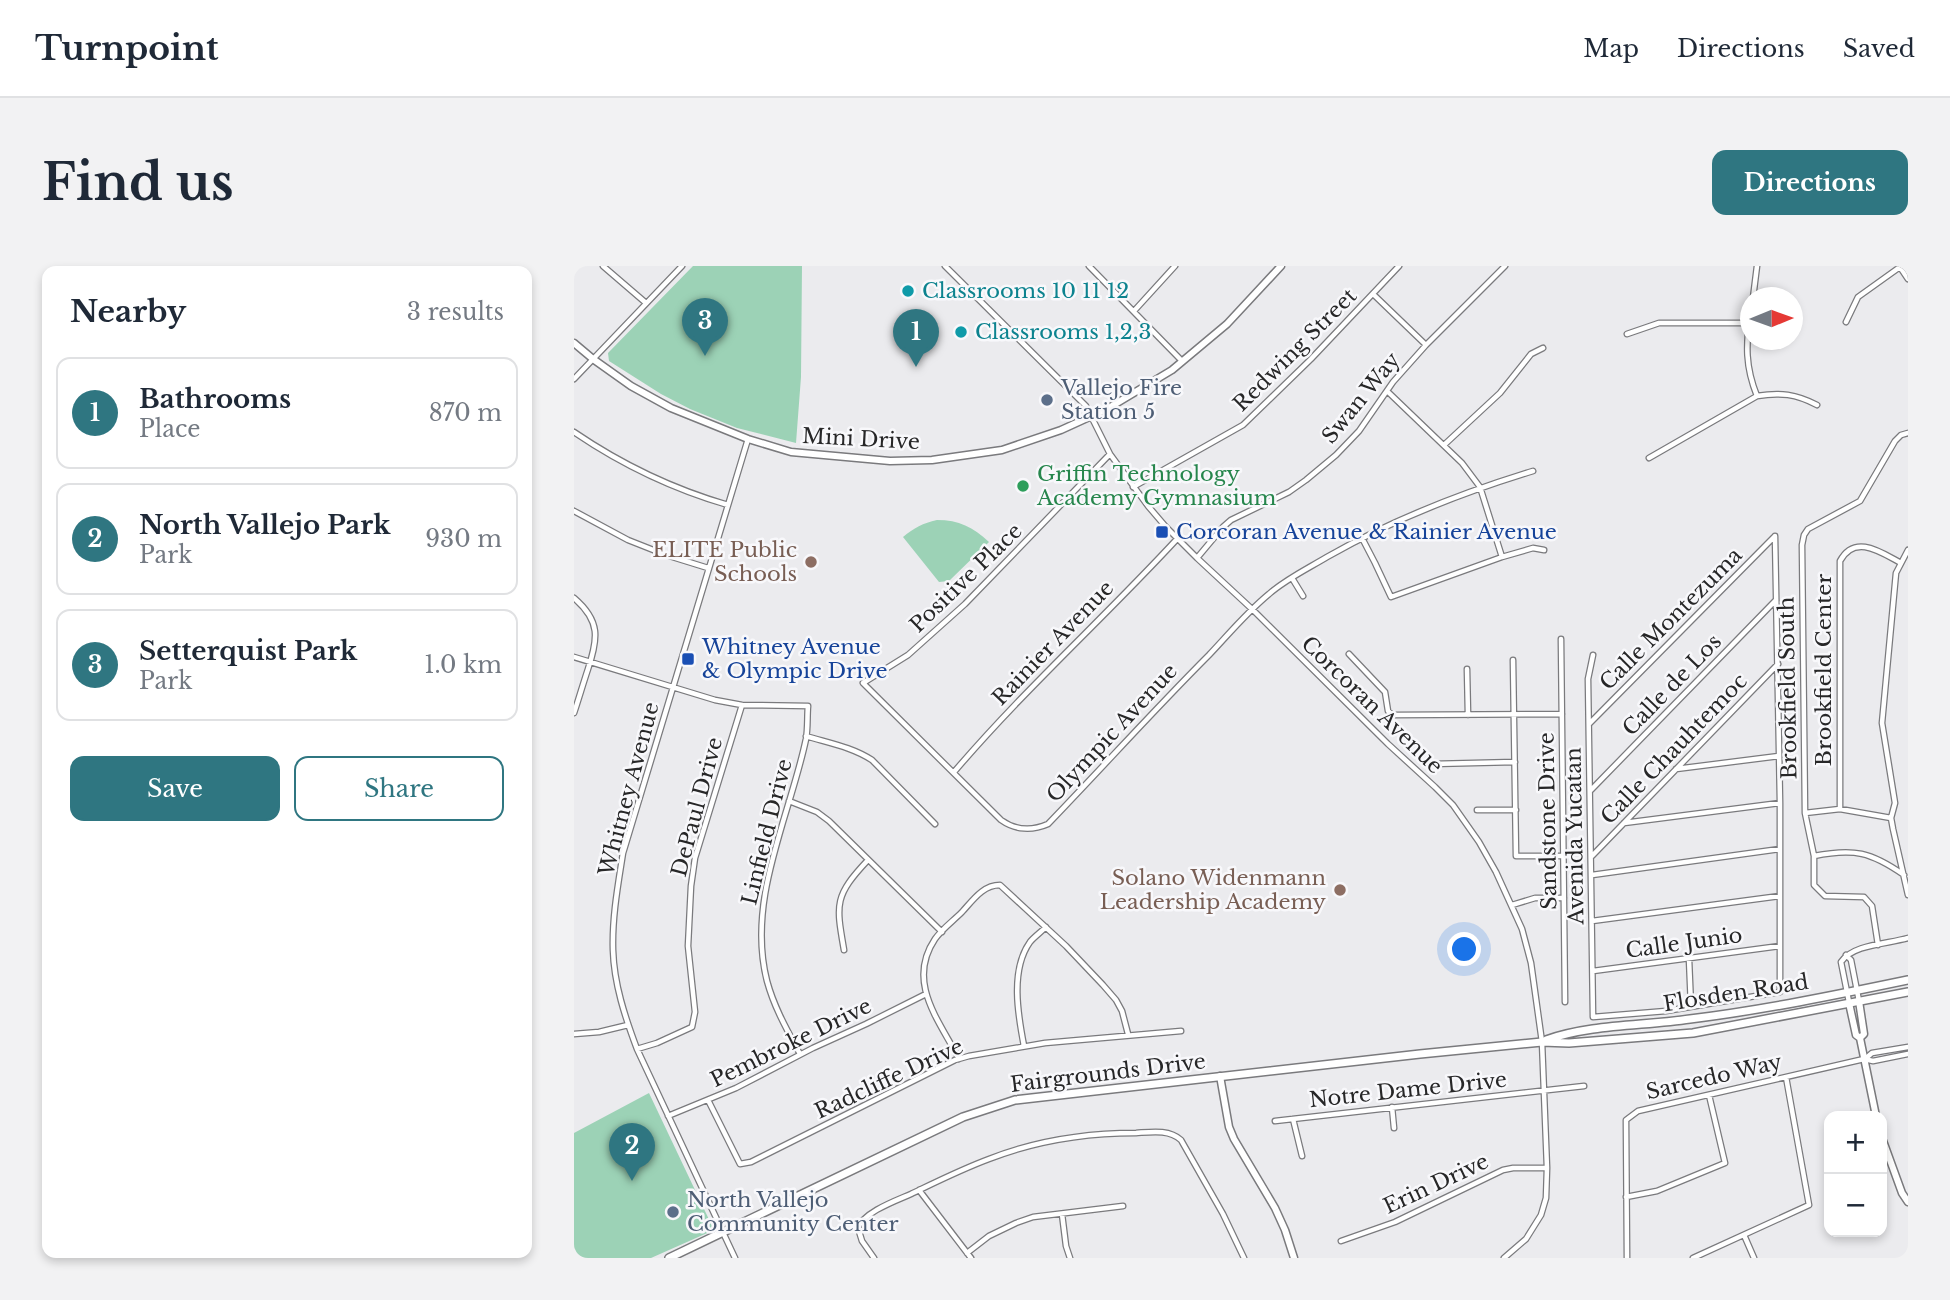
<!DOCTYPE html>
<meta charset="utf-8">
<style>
:root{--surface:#fff;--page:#f2f2f3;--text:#1f2937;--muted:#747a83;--line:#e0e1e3;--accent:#2f7681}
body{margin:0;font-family:"Libre Baskerville",serif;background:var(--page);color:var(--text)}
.controls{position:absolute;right:21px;bottom:21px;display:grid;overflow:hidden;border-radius:14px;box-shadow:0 4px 10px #0003}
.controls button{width:63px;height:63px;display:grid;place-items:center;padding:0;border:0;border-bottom:2px solid var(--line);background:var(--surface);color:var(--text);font:35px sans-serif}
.compass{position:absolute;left:1166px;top:21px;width:63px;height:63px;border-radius:50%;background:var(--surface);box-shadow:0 4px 10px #0003;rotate:89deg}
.you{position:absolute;left:891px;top:684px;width:24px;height:24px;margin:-18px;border:5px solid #fff;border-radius:50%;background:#1a73e8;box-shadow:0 0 0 10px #1a73e833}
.badge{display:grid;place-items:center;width:46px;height:46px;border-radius:50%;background:var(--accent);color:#fff;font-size:23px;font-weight:700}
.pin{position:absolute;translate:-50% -58px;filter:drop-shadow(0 2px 4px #0008)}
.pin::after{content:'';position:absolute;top:37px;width:24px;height:21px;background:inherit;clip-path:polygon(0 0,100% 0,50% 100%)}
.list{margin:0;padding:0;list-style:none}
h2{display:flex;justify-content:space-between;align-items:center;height:91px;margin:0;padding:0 28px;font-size:30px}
h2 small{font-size:23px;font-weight:400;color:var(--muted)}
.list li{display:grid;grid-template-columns:46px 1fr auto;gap:21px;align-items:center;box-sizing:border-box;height:112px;margin:0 14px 14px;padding:0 14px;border:2px solid var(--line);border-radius:14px}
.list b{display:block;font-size:26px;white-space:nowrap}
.list p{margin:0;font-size:23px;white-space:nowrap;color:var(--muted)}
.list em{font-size:23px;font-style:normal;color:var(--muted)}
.actions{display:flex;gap:14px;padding:21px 28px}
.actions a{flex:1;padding:16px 0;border:2px solid var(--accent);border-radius:14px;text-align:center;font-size:24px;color:var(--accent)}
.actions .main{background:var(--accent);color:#fff}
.map{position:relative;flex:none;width:1334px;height:992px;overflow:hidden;border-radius:14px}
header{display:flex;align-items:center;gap:42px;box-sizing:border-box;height:98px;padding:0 35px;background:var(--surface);border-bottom:2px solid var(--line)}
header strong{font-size:33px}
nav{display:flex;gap:38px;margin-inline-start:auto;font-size:24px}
.intro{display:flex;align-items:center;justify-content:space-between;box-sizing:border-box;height:168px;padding:0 42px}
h1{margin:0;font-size:49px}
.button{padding:18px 32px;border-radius:14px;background:var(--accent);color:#fff;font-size:24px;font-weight:700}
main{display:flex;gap:42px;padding:0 42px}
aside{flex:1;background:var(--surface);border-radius:14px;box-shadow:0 4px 10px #0003}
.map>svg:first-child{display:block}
.green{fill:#9cd2b6}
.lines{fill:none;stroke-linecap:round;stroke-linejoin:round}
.minor-casing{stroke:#7a7a7d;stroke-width:7}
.tertiary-casing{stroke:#7a7a7d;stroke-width:9}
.secondary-casing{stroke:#7a7a7d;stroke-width:10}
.minor{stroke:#fff;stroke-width:4.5}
.tertiary{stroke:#fff;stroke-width:6}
.secondary{stroke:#fff;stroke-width:7}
.culture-dot{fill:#0f9aa8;stroke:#f8f8fb;stroke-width:2.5}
.service-dot{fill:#5c6f8a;stroke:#f8f8fb;stroke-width:2.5}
.leisure-dot{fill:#2e9e5b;stroke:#f8f8fb;stroke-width:2.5}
.transit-dot{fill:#1a4fb4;stroke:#f8f8fb;stroke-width:2.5}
.education-dot{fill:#8d6e63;stroke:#f8f8fb;stroke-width:2.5}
.labels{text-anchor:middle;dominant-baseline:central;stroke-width:5;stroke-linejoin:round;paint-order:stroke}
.culture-label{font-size:21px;fill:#0d838f;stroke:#f8f8fb;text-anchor:start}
.street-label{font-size:21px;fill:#272728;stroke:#f8f8fb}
.service-label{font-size:21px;fill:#4e5e75;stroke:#f8f8fb;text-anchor:start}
.leisure-label{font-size:21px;fill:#27864d;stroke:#f8f8fb;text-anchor:start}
.transit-label{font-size:21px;fill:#164399;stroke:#f8f8fb;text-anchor:start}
.education-label{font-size:21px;fill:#785e54;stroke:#f8f8fb;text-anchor:end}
</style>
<header>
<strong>Turnpoint</strong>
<nav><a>Map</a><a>Directions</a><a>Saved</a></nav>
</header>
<div class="intro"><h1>Find us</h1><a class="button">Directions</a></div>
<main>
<aside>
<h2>Nearby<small>3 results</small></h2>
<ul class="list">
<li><span class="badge">1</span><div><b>Bathrooms</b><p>Place</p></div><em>870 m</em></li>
<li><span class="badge">2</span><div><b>North Vallejo Park</b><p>Park</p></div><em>930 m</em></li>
<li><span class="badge">3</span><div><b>Setterquist Park</b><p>Park</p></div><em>1.0 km</em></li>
</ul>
<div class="actions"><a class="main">Save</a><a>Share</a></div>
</aside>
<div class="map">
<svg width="1334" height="992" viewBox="0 0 1334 992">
<rect width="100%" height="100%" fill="#ebebee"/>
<!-- green -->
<path class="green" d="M119 0H228L227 111 222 177 163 162 116 143 87 128 35 95 34 87Z
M363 254C385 254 399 261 415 276L375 315 365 316 329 271C340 262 349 257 363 254Z
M75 827 140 964 77 992H0V867Z"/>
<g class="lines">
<defs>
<path id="minor" d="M29 0 72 37
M371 0 512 140 536 188 574 240 592 261 623 292 679 344 814 478 861 521 879 539 905 576 922 606 948 663 957 697 968 776 973 902 972 932 967 949 952 973 930 992
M515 0 608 95
M1326 1 1334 13
M799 28 852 79
M1179 32 1183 0
M560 45 601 0
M1176 48C1172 79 1171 100 1183 130
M1272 56 1284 31 1326 1
M1053 68 1085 57H1175
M0 113 108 0
M813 125 888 197 906 221 928 291
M0 166C47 198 99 223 154 239
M870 179 926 127 957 88 969 82
M536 188 391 338 334 389 289 417 427 554C441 564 458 565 474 558 528 502 580 444 635 389 654 369 673 346 695 328 712 313 733 303 753 291 818 254 887 227 959 205
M1075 192 1183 130C1206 126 1222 128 1243 139
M559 221 669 159 737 93 825 0
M0 245 54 274 92 289 134 302
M788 272 801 297 817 331 928 291 959 282 970 284
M1334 284 1322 307 1308 457 1321 537 1317 552 1319 563 1334 629
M623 292 649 261 657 254 715 226 732 214 762 189 785 165 819 116 852 79 931 0
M718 312 729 330
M0 332C27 355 24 373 14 403 9 418 5 432 0 447
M987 373 991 736
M775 388 811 426 814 445 819 449 988 448
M1019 389 1014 413 1019 751 1092 745 1206 726V537L1201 270
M0 391 141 434 168 439 234 440C233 451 234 462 232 473 216 550 172 634 193 715 200 741 213 764 226 788
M939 394 942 590H990
M893 403 894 449
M1015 458 1200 271
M232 470C255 477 278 481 298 494L361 558
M858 498 941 496
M1102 503 1205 490
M380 506C450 424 530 352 603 273
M1017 524 1201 335
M215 535 243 546 255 555 368 666
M1266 543V295C1281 267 1308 287 1327 297
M903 544H942
M1231 547 1266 543 1317 552
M1050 557 1206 537
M1018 590 1204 398
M1240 590C1280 582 1297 586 1330 609
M1018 609 1206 583
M938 639 961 632H990
M1018 655 1206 630
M1304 679 1298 640 1290 631 1251 630 1240 619V590L1231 547 1228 279 1230 269 1234 263 1286 235 1321 175 1327 169 1334 167
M270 684C262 638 260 630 294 594
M1272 689 1277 694 1285 735
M1115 693 1117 740
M1019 705 1206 680
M1275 736 1267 696C1279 678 1314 678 1334 672
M0 768 25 766 54 759
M450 780C444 749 436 704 456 676 460 671 467 666 472 661
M63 783 83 777 118 761 121 746 114 680 117 620 121 592 168 439
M385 793C365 754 332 716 361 673 368 663 379 655 388 646 399 634 409 619 426 619L492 680 529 719 542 734 548 745 554 768
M1291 793 1298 787 1334 781
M134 834 166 898 177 896 381 794 395 790 471 777 607 765
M818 841 820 862
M94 850 162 822 239 782 292 758 352 728
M719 853 728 890
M701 855 1010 820
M345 924 397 992
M1052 931 1083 925 1151 897 1135 829
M488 948 492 980 496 992
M1170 969 1180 992
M767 975 821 956 929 904 939 902H973
M393 987 415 970 442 957 459 951 549 940
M161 992 63 783C51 751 40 718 39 684 38 651 44 619 49 587L174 173
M300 992 288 975 284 962C290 946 321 935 337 928 362 916 388 903 415 893 461 875 512 867 562 867 577 866 595 863 607 874L649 948 670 992
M1053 992 1052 854 1064 845 1290 793 1299 795 1334 788
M1119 992 1235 939 1212 811"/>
<path id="tertiary" d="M0 77 19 93 57 120 97 142 174 173 217 186 316 195 358 194 428 184 487 164 533 143 598 104 653 58 707 0
M1285 735 1290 768 1286 772
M1275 737 1282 769 1286 772 1302 850
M646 810 655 861 660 873 701 942 711 964 720 992
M1308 872 1328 927 1334 936"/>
<path id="secondary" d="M972 774C1017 758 1069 760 1116 753 1189 744 1262 729 1334 714
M95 992 389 851 441 834 846 788 968 776 995 777 1119 767 1334 726"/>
</defs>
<!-- minor casing -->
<use href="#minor" class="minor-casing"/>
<!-- tertiary casing -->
<use href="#tertiary" class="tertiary-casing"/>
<!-- secondary casing -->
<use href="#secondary" class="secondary-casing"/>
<!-- minor -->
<use href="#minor" class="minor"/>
<!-- tertiary -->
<use href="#tertiary" class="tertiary"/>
<!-- secondary -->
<use href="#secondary" class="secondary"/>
</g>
<!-- markers -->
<g class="culture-dot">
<circle cx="334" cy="25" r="7"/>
<circle cx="387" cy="66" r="7"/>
</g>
<g class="service-dot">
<circle cx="473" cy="134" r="7"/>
<circle cx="99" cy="946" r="7"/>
</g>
<circle class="leisure-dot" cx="449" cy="220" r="7"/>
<g class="transit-dot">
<rect x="581" y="259" width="14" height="14" rx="3.5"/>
<rect x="107" y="386" width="14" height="14" rx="3.5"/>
</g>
<g class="education-dot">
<circle cx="237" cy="296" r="7"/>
<circle cx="766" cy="624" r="7"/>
</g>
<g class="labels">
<!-- culture labels -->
<g class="culture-label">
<text x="348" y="25">Classrooms 10 11 12</text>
<text x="401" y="66">Classrooms 1,2,3</text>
</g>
<!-- street labels -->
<g class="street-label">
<text transform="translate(721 84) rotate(-45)">Redwing Street</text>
<text transform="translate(787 132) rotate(-51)">Swan Way</text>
<text transform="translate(287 173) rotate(3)">Mini Drive</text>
<text transform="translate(392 312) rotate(-44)">Positive Place</text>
<text transform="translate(1097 353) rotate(-45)">Calle Montezuma</text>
<text transform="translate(479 377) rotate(-46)">Rainier Avenue</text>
<text transform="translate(1250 404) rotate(-90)">Brookfield Center</text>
<text transform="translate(1098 419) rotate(-46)">Calle de Los</text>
<text transform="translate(1214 422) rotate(-91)">Brookfield South</text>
<text transform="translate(798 439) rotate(44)">Corcoran Avenue</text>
<text transform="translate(538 467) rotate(-47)">Olympic Avenue</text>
<text transform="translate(1100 483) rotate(-46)">Calle Chauhtemoc</text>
<text transform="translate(55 523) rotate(-75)">Whitney Avenue</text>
<text transform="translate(123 541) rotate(-75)">DePaul Drive</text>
<text transform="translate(974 555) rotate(-91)">Sandstone Drive</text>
<text transform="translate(193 566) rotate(-76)">Linfield Drive</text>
<text transform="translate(1001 570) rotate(-91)">Avenida Yucatan</text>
<text transform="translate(1110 677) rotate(-8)">Calle Junio</text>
<text transform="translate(1162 727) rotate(-9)">Flosden Road</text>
<text transform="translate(217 777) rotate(-26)">Pembroke Drive</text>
<text transform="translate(534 807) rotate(-7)">Fairgrounds Drive</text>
<text transform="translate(1140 811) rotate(-13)">Sarcedo Way</text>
<text transform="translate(315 813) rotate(-25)">Radcliffe Drive</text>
<text transform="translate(834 824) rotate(-6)">Notre Dame Drive</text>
<text transform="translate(862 918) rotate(-25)">Erin Drive</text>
</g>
<!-- service labels -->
<g class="service-label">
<text x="487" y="122">Vallejo Fire<tspan x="487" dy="24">Station 5</tspan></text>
<text x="113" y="934">North Vallejo<tspan x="113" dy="24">Community Center</tspan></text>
</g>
<!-- leisure labels -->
<g class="leisure-label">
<text x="463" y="208">Griffin Technology<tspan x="463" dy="24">Academy Gymnasium</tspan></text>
</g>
<!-- transit labels -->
<g class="transit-label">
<text x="602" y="266">Corcoran Avenue &amp; Rainier Avenue</text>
<text x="128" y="381">Whitney Avenue<tspan x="128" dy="24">&amp; Olympic Drive</tspan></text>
</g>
<!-- education labels -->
<g class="education-label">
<text x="223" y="284">ELITE Public<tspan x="223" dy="24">Schools</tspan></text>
<text x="752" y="612">Solano Widenmann<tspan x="752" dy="24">Leadership Academy</tspan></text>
</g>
</g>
</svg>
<div class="controls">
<button>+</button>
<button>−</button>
</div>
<svg class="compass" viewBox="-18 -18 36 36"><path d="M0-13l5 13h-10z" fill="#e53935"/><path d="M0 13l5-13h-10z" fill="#747a83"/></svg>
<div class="you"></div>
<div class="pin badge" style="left:342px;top:101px">1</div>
<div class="pin badge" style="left:58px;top:915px">2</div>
<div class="pin badge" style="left:131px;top:90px">3</div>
</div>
</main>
